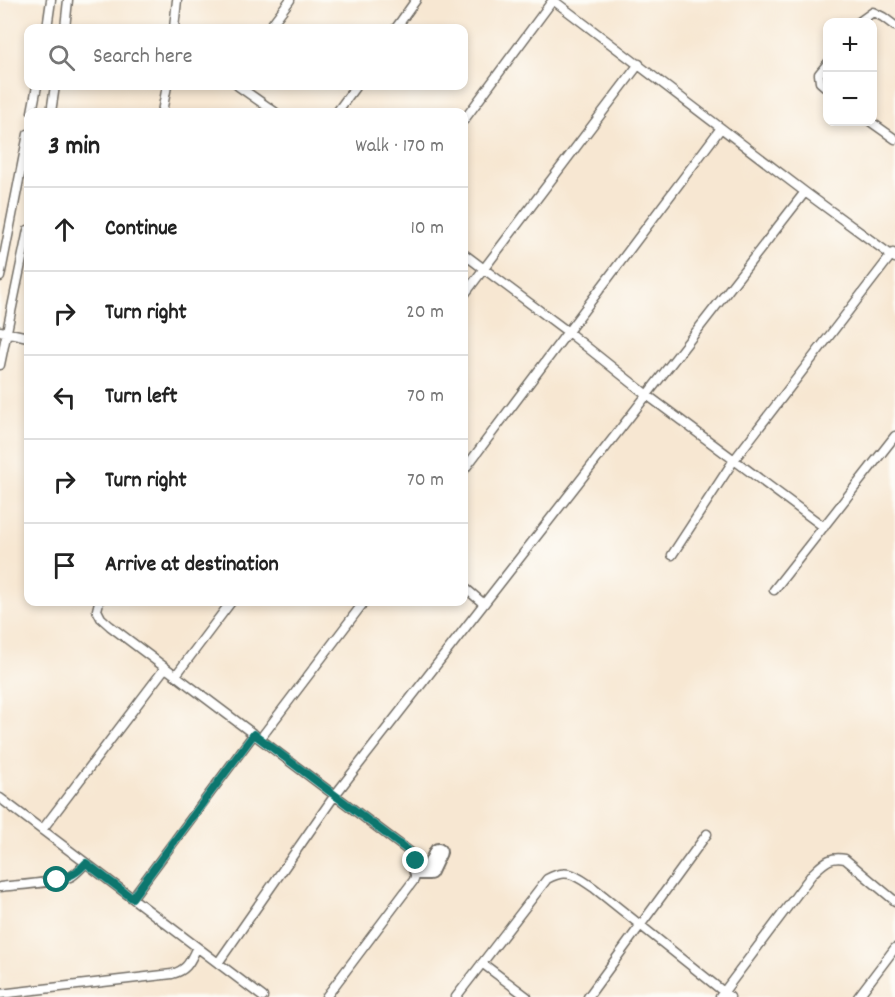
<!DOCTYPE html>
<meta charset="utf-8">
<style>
:root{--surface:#fff;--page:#f2f2f2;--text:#222;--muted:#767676;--line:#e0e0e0}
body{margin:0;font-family:Dekko,sans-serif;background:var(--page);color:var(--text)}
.controls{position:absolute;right:18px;top:18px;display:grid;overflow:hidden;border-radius:12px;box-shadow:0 3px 9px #0003}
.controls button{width:54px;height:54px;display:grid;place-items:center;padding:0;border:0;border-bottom:2px solid var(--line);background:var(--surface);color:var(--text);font:30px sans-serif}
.stop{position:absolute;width:18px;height:18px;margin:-14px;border:4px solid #0f766e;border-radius:50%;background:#fff}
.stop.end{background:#0f766e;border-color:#fff;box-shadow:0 2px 6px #0008}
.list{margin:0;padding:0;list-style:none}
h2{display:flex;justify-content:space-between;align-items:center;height:78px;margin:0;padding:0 24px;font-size:26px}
h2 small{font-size:20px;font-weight:400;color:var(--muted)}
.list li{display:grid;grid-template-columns:39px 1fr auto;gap:18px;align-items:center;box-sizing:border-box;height:84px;padding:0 24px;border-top:2px solid var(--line)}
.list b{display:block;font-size:22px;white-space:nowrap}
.list em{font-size:20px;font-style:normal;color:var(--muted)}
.icon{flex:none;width:33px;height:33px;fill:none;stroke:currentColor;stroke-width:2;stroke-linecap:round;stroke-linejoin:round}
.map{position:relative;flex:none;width:895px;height:997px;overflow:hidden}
.search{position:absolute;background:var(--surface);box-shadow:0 3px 9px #0003;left:24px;top:24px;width:444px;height:66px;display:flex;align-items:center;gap:15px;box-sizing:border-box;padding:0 21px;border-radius:12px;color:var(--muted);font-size:22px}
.panel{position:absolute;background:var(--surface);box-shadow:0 3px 9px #0003;left:24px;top:108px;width:444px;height:498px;border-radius:12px}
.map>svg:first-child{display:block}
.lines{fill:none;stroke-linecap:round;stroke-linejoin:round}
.lane-casing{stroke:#726d65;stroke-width:11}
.street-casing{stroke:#726d65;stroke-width:20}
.lane{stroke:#fff;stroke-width:8}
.street{stroke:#fff;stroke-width:16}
.route{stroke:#0f766e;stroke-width:8}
</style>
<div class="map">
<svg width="895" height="997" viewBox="0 0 895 997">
<rect width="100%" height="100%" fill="#fdfcf7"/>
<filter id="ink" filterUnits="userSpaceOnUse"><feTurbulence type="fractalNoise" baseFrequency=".0167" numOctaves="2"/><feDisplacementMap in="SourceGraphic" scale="12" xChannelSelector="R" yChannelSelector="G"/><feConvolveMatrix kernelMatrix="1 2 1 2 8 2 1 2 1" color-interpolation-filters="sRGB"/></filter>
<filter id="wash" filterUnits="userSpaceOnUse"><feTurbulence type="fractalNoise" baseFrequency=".008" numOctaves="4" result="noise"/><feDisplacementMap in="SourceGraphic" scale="24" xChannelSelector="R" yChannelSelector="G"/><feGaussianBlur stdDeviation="1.35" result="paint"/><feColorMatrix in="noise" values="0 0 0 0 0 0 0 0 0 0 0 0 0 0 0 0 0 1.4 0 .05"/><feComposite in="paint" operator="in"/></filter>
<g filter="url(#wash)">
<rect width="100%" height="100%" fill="#f7e7d2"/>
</g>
<g filter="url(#ink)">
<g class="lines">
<defs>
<path id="lane" d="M553 0 805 192 895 258
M859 22 873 12 883 17 895 26
M47 28 51 0
M65 28 68 0
M174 28 177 0
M269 28 290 0
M396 28 416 0
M828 63 819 74 820 82 828 89
M238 86 275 112
M32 112 37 86
M51 112 55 86
M162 112 167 86
M337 112 356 86
M464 120 553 0
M871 122 895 139
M464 254 568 332 647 395 824 527
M0 277 28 134
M464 295 639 64
M0 331 28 337
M0 365 28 230
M464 470 721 128
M672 555 734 460 893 253
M464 587 484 604
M774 590 895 436
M99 602 97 610 101 618 110 626 410 852C417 862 418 868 414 880L326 997
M176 675 231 602
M260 739 364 602
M0 798 263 997
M42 830 165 668
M0 887C17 885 58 883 72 876 77 873 81 868 86 863
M132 898 254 734
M218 963 335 795 805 192
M482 963 527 997
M0 994 172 974C188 970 190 961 197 947
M456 997 547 879C568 867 576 876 594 888L730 997
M588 997 707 834
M720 997 813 873C824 863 829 856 845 859L895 901
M858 997 895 948"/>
<path id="street" d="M418 871H429L438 852"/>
</defs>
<!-- lane casing -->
<use href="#lane" class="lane-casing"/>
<!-- street casing -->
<use href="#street" class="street-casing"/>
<!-- lane -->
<use href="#lane" class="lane"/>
<!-- street -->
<use href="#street" class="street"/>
</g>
</g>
<g class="lines" filter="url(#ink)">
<!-- route -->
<path class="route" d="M57 880C70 877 77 873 86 863L132 898 254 734 410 852 416 861"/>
</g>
</svg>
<div class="controls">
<button>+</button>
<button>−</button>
</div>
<div class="stop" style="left:57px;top:880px"></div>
<div class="stop end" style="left:416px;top:861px"></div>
<div class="search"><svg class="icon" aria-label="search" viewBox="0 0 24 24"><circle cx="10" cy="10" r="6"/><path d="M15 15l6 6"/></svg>Search here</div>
<section class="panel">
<h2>3 min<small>Walk · 170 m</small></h2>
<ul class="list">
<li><svg class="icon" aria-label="ahead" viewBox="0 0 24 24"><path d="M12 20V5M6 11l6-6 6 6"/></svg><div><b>Continue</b></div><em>10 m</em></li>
<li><svg class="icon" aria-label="right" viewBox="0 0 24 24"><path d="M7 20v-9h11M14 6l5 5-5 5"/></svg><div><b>Turn right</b></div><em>20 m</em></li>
<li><svg class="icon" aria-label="left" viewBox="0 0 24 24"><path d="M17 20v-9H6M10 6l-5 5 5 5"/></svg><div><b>Turn left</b></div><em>70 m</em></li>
<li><svg class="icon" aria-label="right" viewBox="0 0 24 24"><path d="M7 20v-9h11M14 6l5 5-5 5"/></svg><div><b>Turn right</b></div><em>70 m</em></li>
<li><svg class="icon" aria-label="arrive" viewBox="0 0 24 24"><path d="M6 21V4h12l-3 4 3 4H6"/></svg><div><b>Arrive at destination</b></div></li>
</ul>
</section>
</div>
